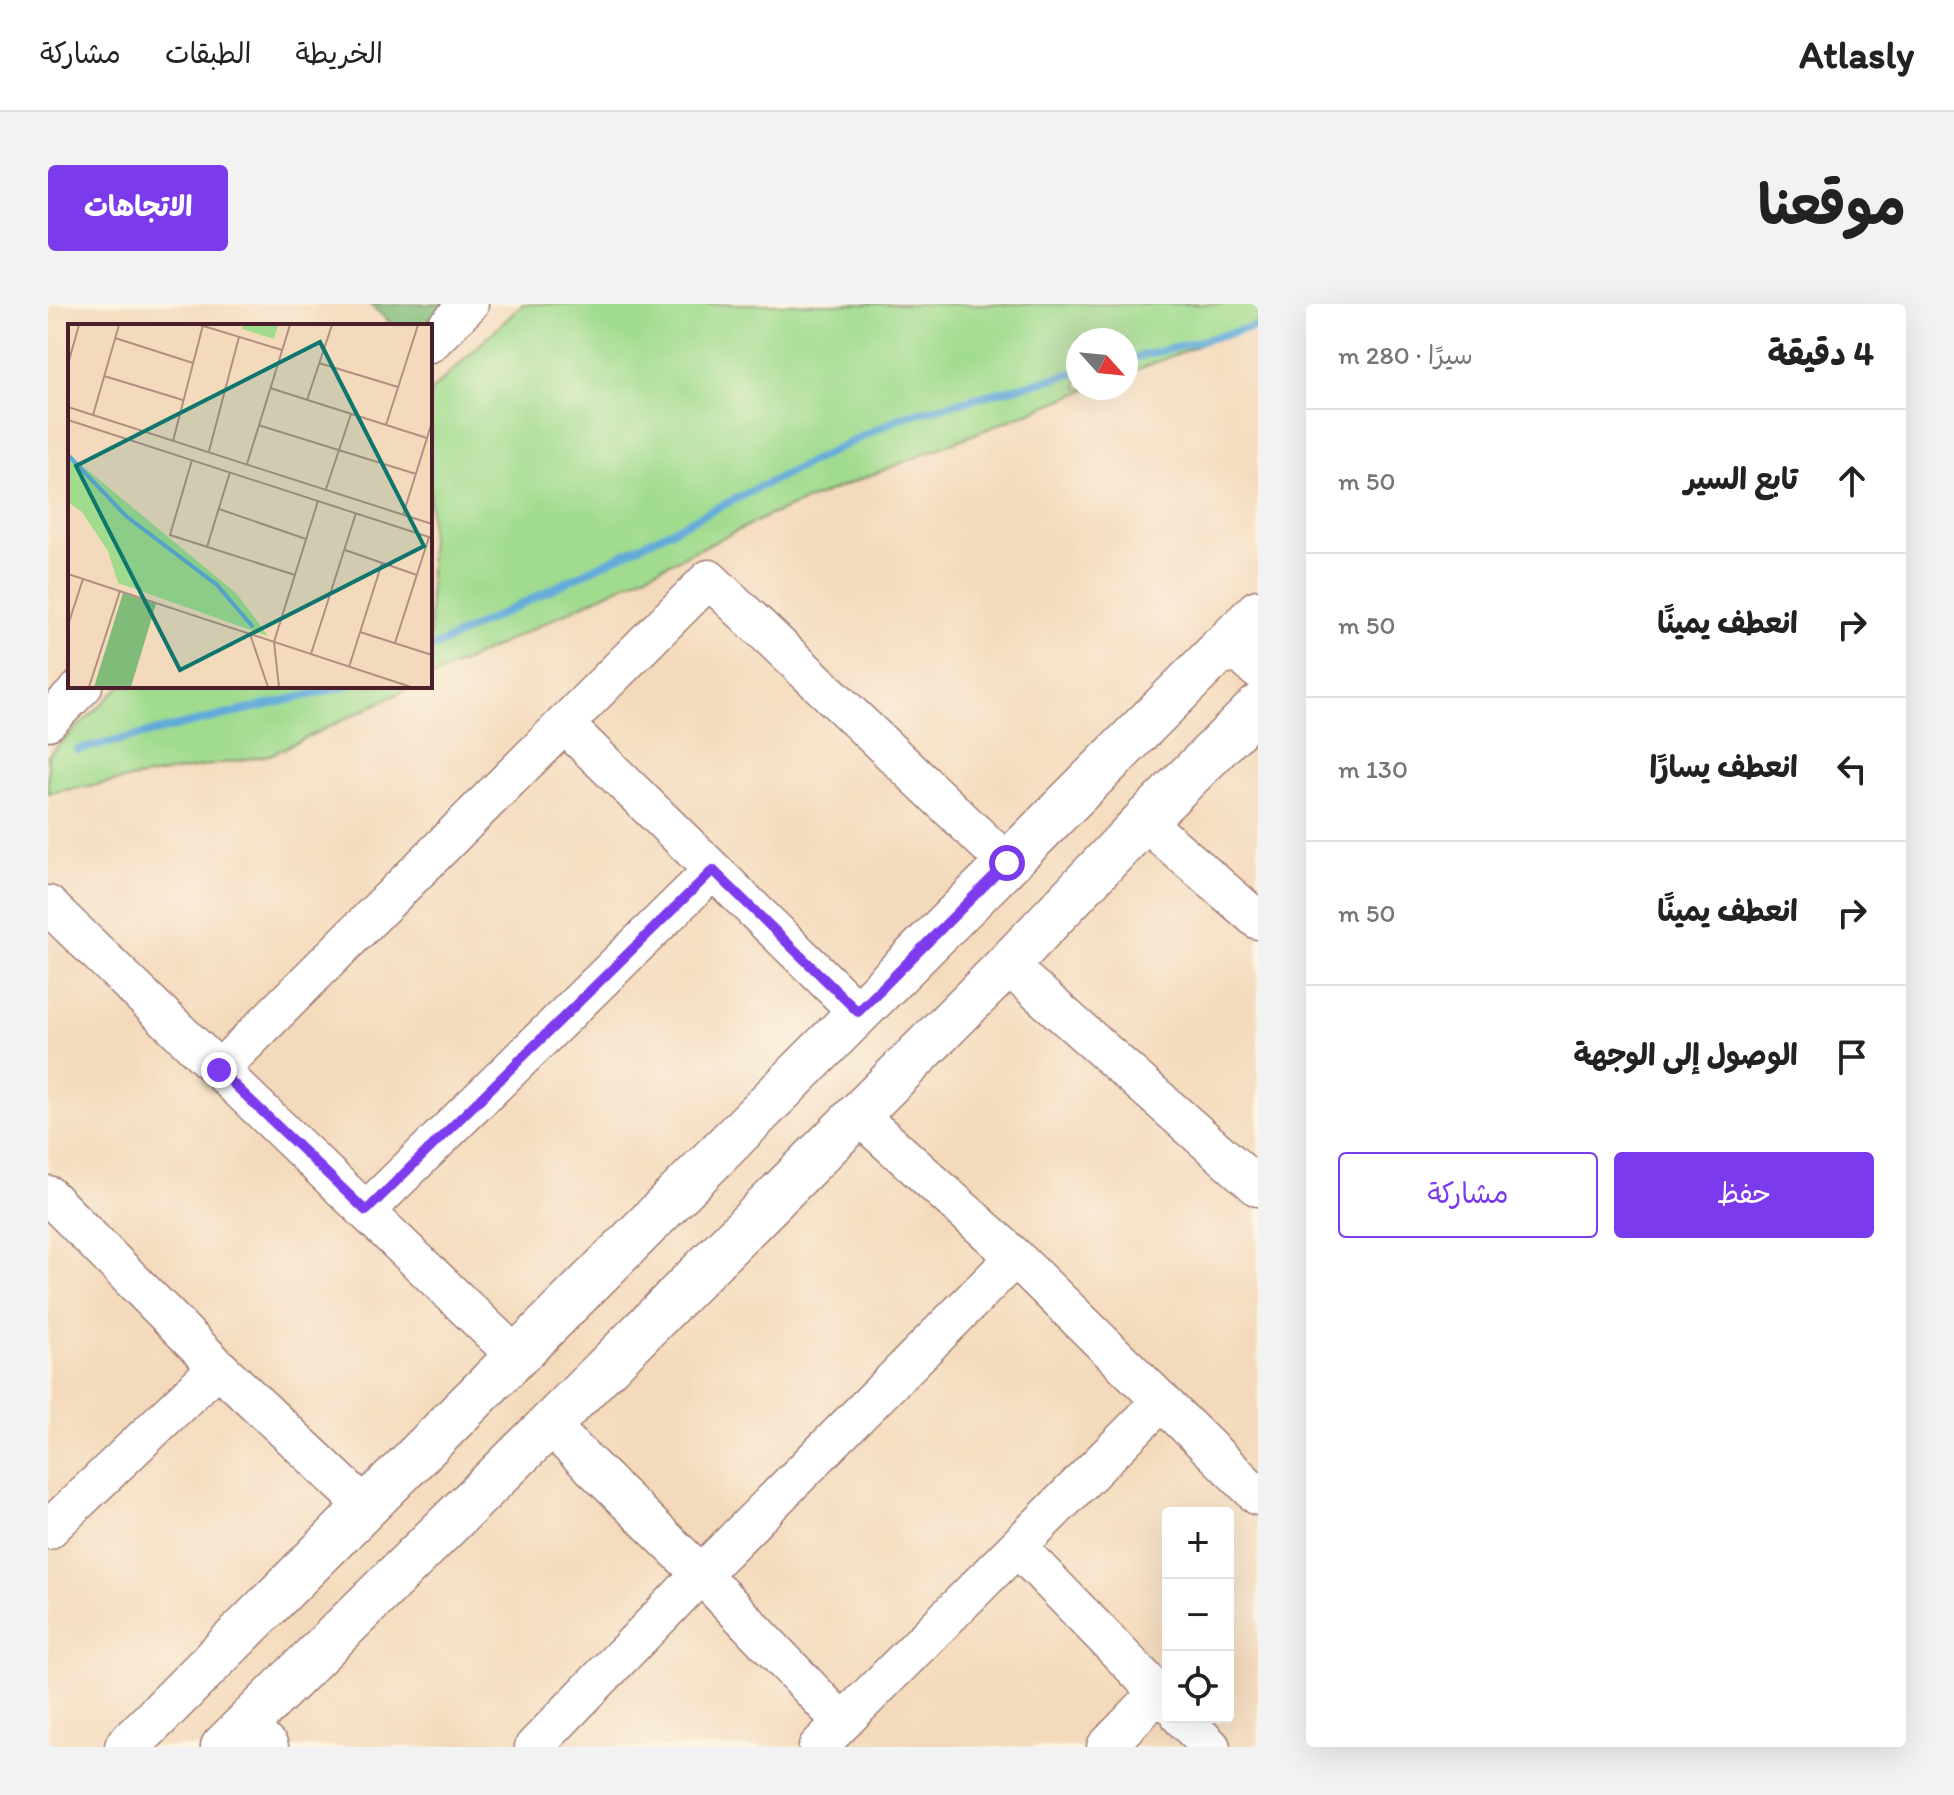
<!DOCTYPE html>
<html lang="ar">
<meta charset="utf-8">
<style>
:root{--surface:#fff;--page:#f2f2f2;--text:#222;--muted:#767676;--line:#e0e0e0;--accent:#7c3aed}
body{margin:0;font-family:Itim,"Playpen Sans Arabic",sans-serif;background:var(--page);color:var(--text);direction:rtl}
.controls{position:absolute;right:24px;bottom:24px;display:grid;overflow:hidden;border-radius:8px;box-shadow:0 8px 32px #0002}
.controls button{width:72px;height:72px;display:grid;place-items:center;padding:0;border:0;border-bottom:2px solid var(--line);background:var(--surface);color:var(--text);font:40px sans-serif}
.compass{position:absolute;left:1018px;top:24px;width:72px;height:72px;border-radius:50%;background:var(--surface);box-shadow:0 8px 32px #0002;rotate:117deg}
.stop{position:absolute;width:24px;height:24px;margin:-18px;border:6px solid #7c3aed;border-radius:50%;background:#fff}
.stop.end{background:#7c3aed;border-color:#fff;box-shadow:0 2px 8px #0008}
.list{margin:0;padding:0;list-style:none}
h2{display:flex;justify-content:space-between;align-items:center;height:104px;margin:0;padding:0 32px;font-size:34px}
h2 small{font-size:26px;font-weight:400;color:var(--muted)}
.list li{display:grid;grid-template-columns:52px 1fr auto;gap:24px;align-items:center;box-sizing:border-box;height:144px;padding:0 32px;border-top:2px solid var(--line)}
.list b{display:block;font-size:30px;white-space:nowrap}
.list em{font-size:26px;font-style:normal;color:var(--muted)}
.actions{display:flex;gap:16px;padding:24px 32px}
.actions a{flex:1;padding:18px 0;border:2px solid var(--accent);border-radius:8px;text-align:center;font-size:28px;color:var(--accent)}
.actions .main{background:var(--accent);color:#fff}
.icon{flex:none;width:44px;height:44px;fill:none;stroke:currentColor;stroke-width:2;stroke-linecap:round;stroke-linejoin:round}
.map{position:relative;flex:none;width:1210px;height:1443px;overflow:hidden;direction:ltr;border-radius:8px}
header{display:flex;align-items:center;gap:48px;box-sizing:border-box;height:112px;padding:0 40px;background:var(--surface);border-bottom:2px solid var(--line)}
header strong{font-size:38px}
nav{display:flex;gap:44px;margin-inline-start:auto;font-size:28px}
.intro{display:flex;align-items:center;justify-content:space-between;box-sizing:border-box;height:192px;padding:0 48px}
h1{margin:0;font-size:56px}
.button{padding:20px 36px;border-radius:8px;background:var(--accent);color:#fff;font-size:28px;font-weight:700}
main{display:flex;gap:48px;padding:0 48px}
aside{flex:1;background:var(--surface);border-radius:8px;box-shadow:0 8px 32px #0002}
.map>svg:first-child{display:block}
.green{fill:#a0db8e;stroke:#757d5c;stroke-width:2}
.forest{fill:#80bb79;stroke:#656d52;stroke-width:2}
.lines{fill:none;stroke-linecap:round;stroke-linejoin:round}
.stream{stroke:#62aad9;stroke-width:8}
.minor-casing{stroke:#9f7c74;stroke-width:41}
.major-casing{stroke:#9f7c74;stroke-width:47}
.minor{stroke:#fff;stroke-width:38}
.major{stroke:#fff;stroke-width:44}
.route{stroke:#7c3aed;stroke-width:10}
.inset-river{fill:none;stroke:#62aad9;stroke-width:4}
.inset-road{fill:none;stroke:#b08f82;stroke-width:2}
.view{fill:#0f766e;fill-opacity:0.15;stroke:#0f766e;stroke-width:4}
.inset-edge{fill:none;stroke:#4a1f2b;stroke-width:4}
</style>
<header>
<strong>Atlasly</strong>
<nav><a>الخريطة</a><a>الطبقات</a><a>مشاركة</a></nav>
</header>
<div class="intro"><h1>موقعنا</h1><a class="button">الاتجاهات</a></div>
<main>
<aside>
<h2>4 دقيقة<small>سيرًا · 280 m</small></h2>
<ul class="list">
<li><svg class="icon" aria-label="ahead" viewBox="0 0 24 24"><path d="M12 20V5M6 11l6-6 6 6"/></svg><div><b>تابع السير</b></div><em>50 m</em></li>
<li><svg class="icon" aria-label="right" viewBox="0 0 24 24"><path d="M7 20v-9h11M14 6l5 5-5 5"/></svg><div><b>انعطف يمينًا</b></div><em>50 m</em></li>
<li><svg class="icon" aria-label="left" viewBox="0 0 24 24"><path d="M17 20v-9H6M10 6l-5 5 5 5"/></svg><div><b>انعطف يسارًا</b></div><em>130 m</em></li>
<li><svg class="icon" aria-label="right" viewBox="0 0 24 24"><path d="M7 20v-9h11M14 6l5 5-5 5"/></svg><div><b>انعطف يمينًا</b></div><em>50 m</em></li>
<li><svg class="icon" aria-label="arrive" viewBox="0 0 24 24"><path d="M6 21V4h12l-3 4 3 4H6"/></svg><div><b>الوصول إلى الوجهة</b></div></li>
</ul>
<div class="actions"><a class="main">حفظ</a><a>مشاركة</a></div>
</aside>
<div class="map">
<svg width="1210" height="1443" viewBox="0 0 1210 1443">
<rect width="100%" height="100%" fill="#fcf5e5"/>
<filter id="ink" filterUnits="userSpaceOnUse"><feTurbulence type="fractalNoise" baseFrequency=".0125" numOctaves="2"/><feDisplacementMap in="SourceGraphic" scale="16" xChannelSelector="R" yChannelSelector="G"/><feConvolveMatrix kernelMatrix="1 2 1 2 8 2 1 2 1" color-interpolation-filters="sRGB"/></filter>
<filter id="wash" filterUnits="userSpaceOnUse"><feTurbulence type="fractalNoise" baseFrequency=".006" numOctaves="4" result="noise"/><feDisplacementMap in="SourceGraphic" scale="32" xChannelSelector="R" yChannelSelector="G"/><feGaussianBlur stdDeviation="1.8" result="paint"/><feColorMatrix in="noise" values="0 0 0 0 0 0 0 0 0 0 0 0 0 0 0 0 0 1.4 0 .05"/><feComposite in="paint" operator="in"/></filter>
<g filter="url(#wash)">
<rect width="100%" height="100%" fill="#f4dabc"/>
<!-- green -->
<path class="green" d="M475 0H1210V18L1078 70V36H1030V84H1043L722 211 382 374V88Z
M73 382H366L222 451 0 489V451Z"/>
<!-- forest -->
<path class="forest" d="M322 0H411L382 22H345Z"/>
<g class="lines">
<!-- stream -->
<path class="stream" d="M1078 56 1210 22
M382 345 854 113 1030 68
M30 446 299 382"/>
</g>
</g>
<g filter="url(#ink)">
<g class="lines">
<defs>
<path id="minor" d="M382 39 421 0
M0 417 35 382
M516 420 810 708
M1096 517 1210 616
M0 601 469 1053
M959 661 1210 883
M171 766 661 275 959 559
M809 810 967 953 1210 1192
M0 891 170 1063 318 1203
M318 907 665 566
M501 1121 653 1270 794 1418
M0 1226 170 1063
M969 1243 1120 1399
M1133 1413 1163 1443
M197 1420 221 1443
M486 1443 653 1270 967 953
M770 1443 1114 1097
M1058 1443 1110 1389"/>
<path id="major" d="M1173 344 1197 350 1210 362
M79 1443 1210 308
M175 1443 501 1121 959 661 1096 517 1210 403"/>
</defs>
<!-- minor casing -->
<use href="#minor" class="minor-casing"/>
<!-- major casing -->
<use href="#major" class="major-casing"/>
<!-- minor -->
<use href="#minor" class="minor"/>
<!-- major -->
<use href="#major" class="major"/>
</g>
</g>
<g class="lines" filter="url(#ink)">
<!-- route -->
<path class="route" d="M171 766 318 907 665 566 810 708 959 559"/>
</g>
<!-- overview -->
<g transform="translate(20 20)">
<rect width="364" height="364" fill="#f4dabc"/>
<path d="M175 1H210L206 15 174 5ZM0 130 169 270 200 312 50 259 40 227 14 188 0 178Z" fill="#a0db8e"/>
<path d="M55 269 88 280 63 363H26Z" fill="#80bb79"/>
<path class="inset-river" d="M0 131 58 192 149 261 185 303"/>
<path class="inset-road" d="M132 1 214 26M47 14 125 39M251 39 330 63M0 40 11 1M36 52 115 76M202 64 359 114M239 76 264 1M0 83 364 200M25 91 51 1M0 96 364 214M190 101 348 150M318 101 350 1M105 117 135 1M141 127 171 13M124 136 102 211 227 251M179 140 222 1M258 165 283 90M151 185 238 215M335 191 364 98M139 223 162 148M277 226 349 251M0 250 343 363M0 301 15 255M292 308 364 331M182 310 200 363M327 319 361 213M243 330 288 189M281 343 314 239M21 363 52 267M211 363 206 318 250 177"/>
<path class="view" d="M252 18 356 222 112 346 8 142Z"/>
<rect width="364" height="364" class="inset-edge"/>
</g>
</svg>
<div class="controls">
<button>+</button>
<button>−</button>
<button><svg class="icon" aria-label="locate" viewBox="0 0 24 24"><circle cx="12" cy="12" r="6"/><path d="M12 2v4M12 18v4M2 12h4M18 12h4"/></svg></button>
</div>
<svg class="compass" viewBox="-18 -18 36 36"><path d="M0-13l5 13h-10z" fill="#e53935"/><path d="M0 13l5-13h-10z" fill="#767676"/></svg>
<div class="stop" style="left:959px;top:559px"></div>
<div class="stop end" style="left:171px;top:766px"></div>
</div>
</main>
